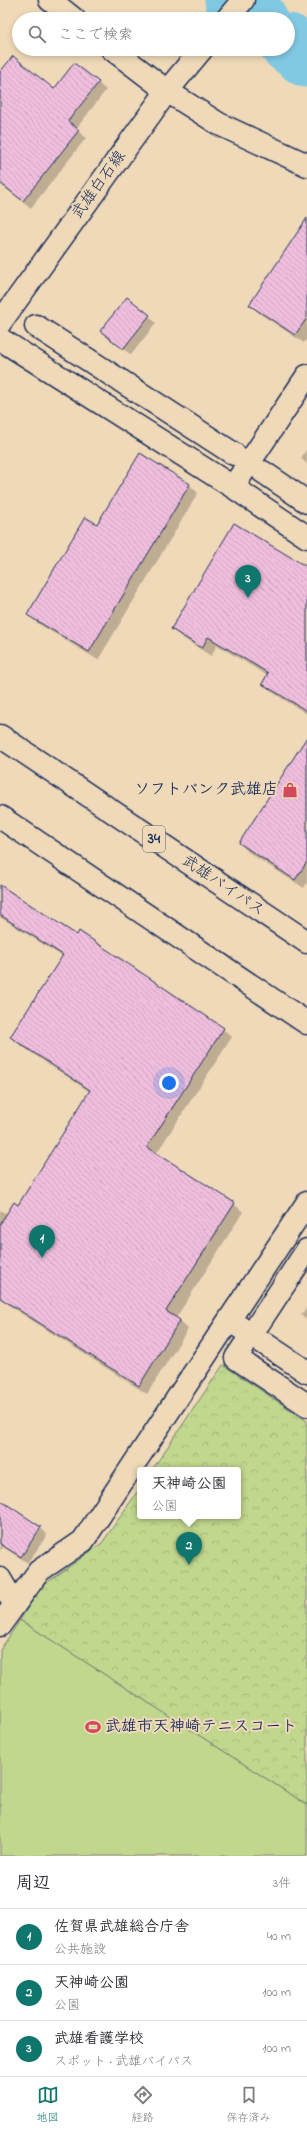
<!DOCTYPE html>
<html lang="ja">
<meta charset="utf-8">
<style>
:root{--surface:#fff;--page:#f2f2f3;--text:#2b2b33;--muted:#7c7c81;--line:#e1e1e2;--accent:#0f766e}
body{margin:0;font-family:"Indie Flower","Klee One",sans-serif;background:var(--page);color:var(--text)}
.you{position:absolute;left:169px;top:1083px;width:14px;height:14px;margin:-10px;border:3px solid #fff;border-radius:50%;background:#1a73e8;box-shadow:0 0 0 6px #1a73e833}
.badge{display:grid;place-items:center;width:26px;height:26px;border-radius:50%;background:var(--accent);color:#fff;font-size:13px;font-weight:700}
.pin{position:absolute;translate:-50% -33px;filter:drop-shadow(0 1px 2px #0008)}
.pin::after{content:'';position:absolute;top:21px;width:14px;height:12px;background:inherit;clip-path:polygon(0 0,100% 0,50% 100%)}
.popup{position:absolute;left:137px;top:1467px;width:104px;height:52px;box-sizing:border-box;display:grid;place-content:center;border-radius:4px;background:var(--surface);filter:drop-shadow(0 1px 3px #0005);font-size:13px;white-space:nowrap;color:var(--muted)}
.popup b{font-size:15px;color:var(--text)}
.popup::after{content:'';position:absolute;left:50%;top:100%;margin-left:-8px;border:8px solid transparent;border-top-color:var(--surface)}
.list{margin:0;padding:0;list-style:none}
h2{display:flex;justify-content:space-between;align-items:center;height:52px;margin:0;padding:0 16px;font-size:17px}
h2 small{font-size:13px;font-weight:400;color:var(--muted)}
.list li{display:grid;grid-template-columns:26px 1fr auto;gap:12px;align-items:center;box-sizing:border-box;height:56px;padding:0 16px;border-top:1px solid var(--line)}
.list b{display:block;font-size:15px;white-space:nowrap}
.list p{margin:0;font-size:13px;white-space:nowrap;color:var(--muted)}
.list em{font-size:13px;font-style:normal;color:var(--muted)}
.icon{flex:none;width:22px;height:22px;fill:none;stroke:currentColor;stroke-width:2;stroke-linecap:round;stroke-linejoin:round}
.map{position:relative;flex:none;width:307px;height:1856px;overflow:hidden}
.search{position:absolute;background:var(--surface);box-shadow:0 2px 6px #0003;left:12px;right:12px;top:12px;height:44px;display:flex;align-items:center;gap:10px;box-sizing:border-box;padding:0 14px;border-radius:22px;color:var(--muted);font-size:15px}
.sheet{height:220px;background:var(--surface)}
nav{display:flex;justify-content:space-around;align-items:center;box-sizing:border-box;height:56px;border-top:1px solid var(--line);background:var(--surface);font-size:11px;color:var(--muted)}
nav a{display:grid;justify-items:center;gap:2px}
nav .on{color:var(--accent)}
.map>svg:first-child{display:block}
.forest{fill:url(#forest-crowns);stroke:#6e8376}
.pitch{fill:#c1d78d;stroke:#6e8376}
.shadow{fill:#0003}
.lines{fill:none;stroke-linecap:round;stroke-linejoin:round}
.river{stroke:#81c9e2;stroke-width:59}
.building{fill:url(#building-back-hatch);stroke:#1b2f5e}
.street-casing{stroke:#1b2f5e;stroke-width:25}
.secondary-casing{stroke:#1b2f5e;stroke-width:25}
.highway-casing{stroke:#1b2f5e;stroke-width:25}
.street{stroke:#efd9b8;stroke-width:22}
.secondary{stroke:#efd9b8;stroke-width:22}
.highway{stroke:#efd9b8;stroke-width:22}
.labels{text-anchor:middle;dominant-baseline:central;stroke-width:4;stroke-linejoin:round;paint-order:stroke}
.shield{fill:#efd9b8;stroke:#5b6279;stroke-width:1}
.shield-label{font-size:15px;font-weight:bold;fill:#1b2f5e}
.street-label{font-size:16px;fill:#1b2f5e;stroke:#efd9b8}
.poi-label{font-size:16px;font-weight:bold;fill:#1b2f5e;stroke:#efd9b8;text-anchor:end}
</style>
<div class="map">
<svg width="307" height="1856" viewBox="0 0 307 1856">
<defs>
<pattern id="forest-crowns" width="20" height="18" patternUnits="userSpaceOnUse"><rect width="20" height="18" fill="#c1d78d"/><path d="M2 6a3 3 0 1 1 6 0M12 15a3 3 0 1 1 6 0" fill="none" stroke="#a5b97c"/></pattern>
<pattern id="building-back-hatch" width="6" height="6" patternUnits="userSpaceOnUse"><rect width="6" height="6" fill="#f0bedd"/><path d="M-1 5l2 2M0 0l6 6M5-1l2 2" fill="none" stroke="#cda4c0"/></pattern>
</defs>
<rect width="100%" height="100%" fill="#efd9b8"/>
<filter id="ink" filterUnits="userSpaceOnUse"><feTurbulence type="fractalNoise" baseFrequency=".025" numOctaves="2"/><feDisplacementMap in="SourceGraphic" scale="8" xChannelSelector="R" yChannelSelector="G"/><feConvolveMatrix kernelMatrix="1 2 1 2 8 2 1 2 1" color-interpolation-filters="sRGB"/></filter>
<g filter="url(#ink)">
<!-- forest -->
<path class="forest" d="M223 1365 307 1421V1805L20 1620 41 1587 102 1543 140 1488V1516H238V1470H152Z"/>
<!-- pitch -->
<path class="pitch" d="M20 1620 307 1805V1856H0V1650Z"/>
<!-- shadow -->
<path class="shadow" d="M0 74 54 90 98 83 106 90 76 129 86 138 31 208 0 184Z
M307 220V339L304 343 259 313 251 305Z
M149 316 156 323 131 355 102 331Z
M307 449V464L301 458Z
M189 484 198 493 98 660 37 623 29 615 97 526Z
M307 568V714L272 692 263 684 268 676 217 645 211 656 181 637 172 629Z
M307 739V883L304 888 248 852 240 843Z
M0 892 77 936 79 932 223 1029 232 1037 156 1154 234 1204 243 1212 176 1318 188 1329 147 1394 11 1307 3 1298 0 1284V1210L7 1214 18 1206 90 1092 20 1045 11 1037 63 957 0 917Z
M307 1308V1321L301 1314Z
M0 1501 40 1527 47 1535 28 1563 3 1547 0 1551Z"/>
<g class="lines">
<!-- river -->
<path class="river" d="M234 0 258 19
M288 43 307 58"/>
</g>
<!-- building -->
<path class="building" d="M13 56 54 89 74 63 99 82 68 121 79 130 23 201 0 183V72Z
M307 218V318L295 335 249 305Z
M127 297 150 315 123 349 100 331Z
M140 453 190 484 89 652 27 615 85 517 97 524Z
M234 523 307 567V711L262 684 268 673 208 637 202 648 171 629Z
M307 737V862L295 880 239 843Z
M0 885 77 935 79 931 224 1028 147 1147 235 1203 166 1311 180 1320 139 1386 0 1298V1224L14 1202 18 1205 90 1090 10 1037 63 955 0 915Z
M0 1500 41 1527 21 1557 0 1544Z"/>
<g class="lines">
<defs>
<path id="street" d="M50 0 74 19
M112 49 167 91 219 124 307 165
M36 326 234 454
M0 339 233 487 307 537
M263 472 307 502
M233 487 307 376
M229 1320 307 1203
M259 1323 307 1250
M244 1346 236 1358 307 1405
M0 1579 14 1603
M0 1625 39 1571 83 1541 229 1320 307 1372"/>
<path id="secondary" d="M227 19 243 0
M0 323 167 91 202 49"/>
<path id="highway" d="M0 736 307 942
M0 817 307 1023"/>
</defs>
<!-- street casing -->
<use href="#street" class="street-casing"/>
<!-- secondary casing -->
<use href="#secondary" class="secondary-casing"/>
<!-- highway casing -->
<use href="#highway" class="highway-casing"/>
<!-- street -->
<use href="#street" class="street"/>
<!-- secondary -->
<use href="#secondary" class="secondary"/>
<!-- highway -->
<use href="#highway" class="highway"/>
</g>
</g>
<!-- icons -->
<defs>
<symbol id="shop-bare" viewBox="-9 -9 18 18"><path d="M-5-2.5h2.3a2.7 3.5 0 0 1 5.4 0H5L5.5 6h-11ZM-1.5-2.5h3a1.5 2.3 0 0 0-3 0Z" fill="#d1495b" stroke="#efd9b8" stroke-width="2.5" paint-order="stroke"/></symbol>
<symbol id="stadium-bare" viewBox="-9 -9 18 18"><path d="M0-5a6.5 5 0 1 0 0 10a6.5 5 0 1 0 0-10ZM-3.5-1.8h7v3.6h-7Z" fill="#d1495b" stroke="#efd9b8" stroke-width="2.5" paint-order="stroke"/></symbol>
</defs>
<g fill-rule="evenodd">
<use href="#shop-bare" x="279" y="779" width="22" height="22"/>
<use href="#stadium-bare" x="82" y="1716" width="22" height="22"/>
</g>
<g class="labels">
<!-- shield labels -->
<rect class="shield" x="143" y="826" width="22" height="26" rx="3"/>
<g class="shield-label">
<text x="154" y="839">34</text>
</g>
<!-- street labels -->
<g class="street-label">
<text transform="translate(99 185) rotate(-54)">武雄白石線</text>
<text transform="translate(223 886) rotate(34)">武雄バイパス</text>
</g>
<!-- poi labels -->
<g class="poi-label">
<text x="278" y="790">ソフトバンク武雄店</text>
<text x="105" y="1727" text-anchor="start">武雄市天神崎テニスコート</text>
</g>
</g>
</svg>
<div class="you"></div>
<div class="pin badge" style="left:42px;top:1258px">1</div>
<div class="pin badge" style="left:189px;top:1565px">2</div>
<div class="popup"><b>天神崎公園</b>公園</div>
<div class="pin badge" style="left:248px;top:598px">3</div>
<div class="search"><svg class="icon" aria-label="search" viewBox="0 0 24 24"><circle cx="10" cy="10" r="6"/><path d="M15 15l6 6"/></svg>ここで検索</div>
</div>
<section class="sheet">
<h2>周辺<small>3件</small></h2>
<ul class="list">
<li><span class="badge">1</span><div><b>佐賀県武雄総合庁舎</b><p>公共施設</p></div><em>40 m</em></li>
<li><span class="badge">2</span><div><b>天神崎公園</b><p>公園</p></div><em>100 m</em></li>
<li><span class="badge">3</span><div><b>武雄看護学校</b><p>スポット · 武雄バイパス</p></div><em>100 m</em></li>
</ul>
</section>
<nav>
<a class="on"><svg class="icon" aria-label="map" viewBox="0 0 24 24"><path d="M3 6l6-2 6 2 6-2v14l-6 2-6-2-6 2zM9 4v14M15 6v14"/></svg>地図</a>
<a><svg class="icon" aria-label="directions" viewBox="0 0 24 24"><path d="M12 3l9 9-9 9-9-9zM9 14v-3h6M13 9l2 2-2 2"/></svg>経路</a>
<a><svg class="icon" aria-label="saved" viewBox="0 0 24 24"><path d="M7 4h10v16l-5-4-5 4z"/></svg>保存済み</a>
</nav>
